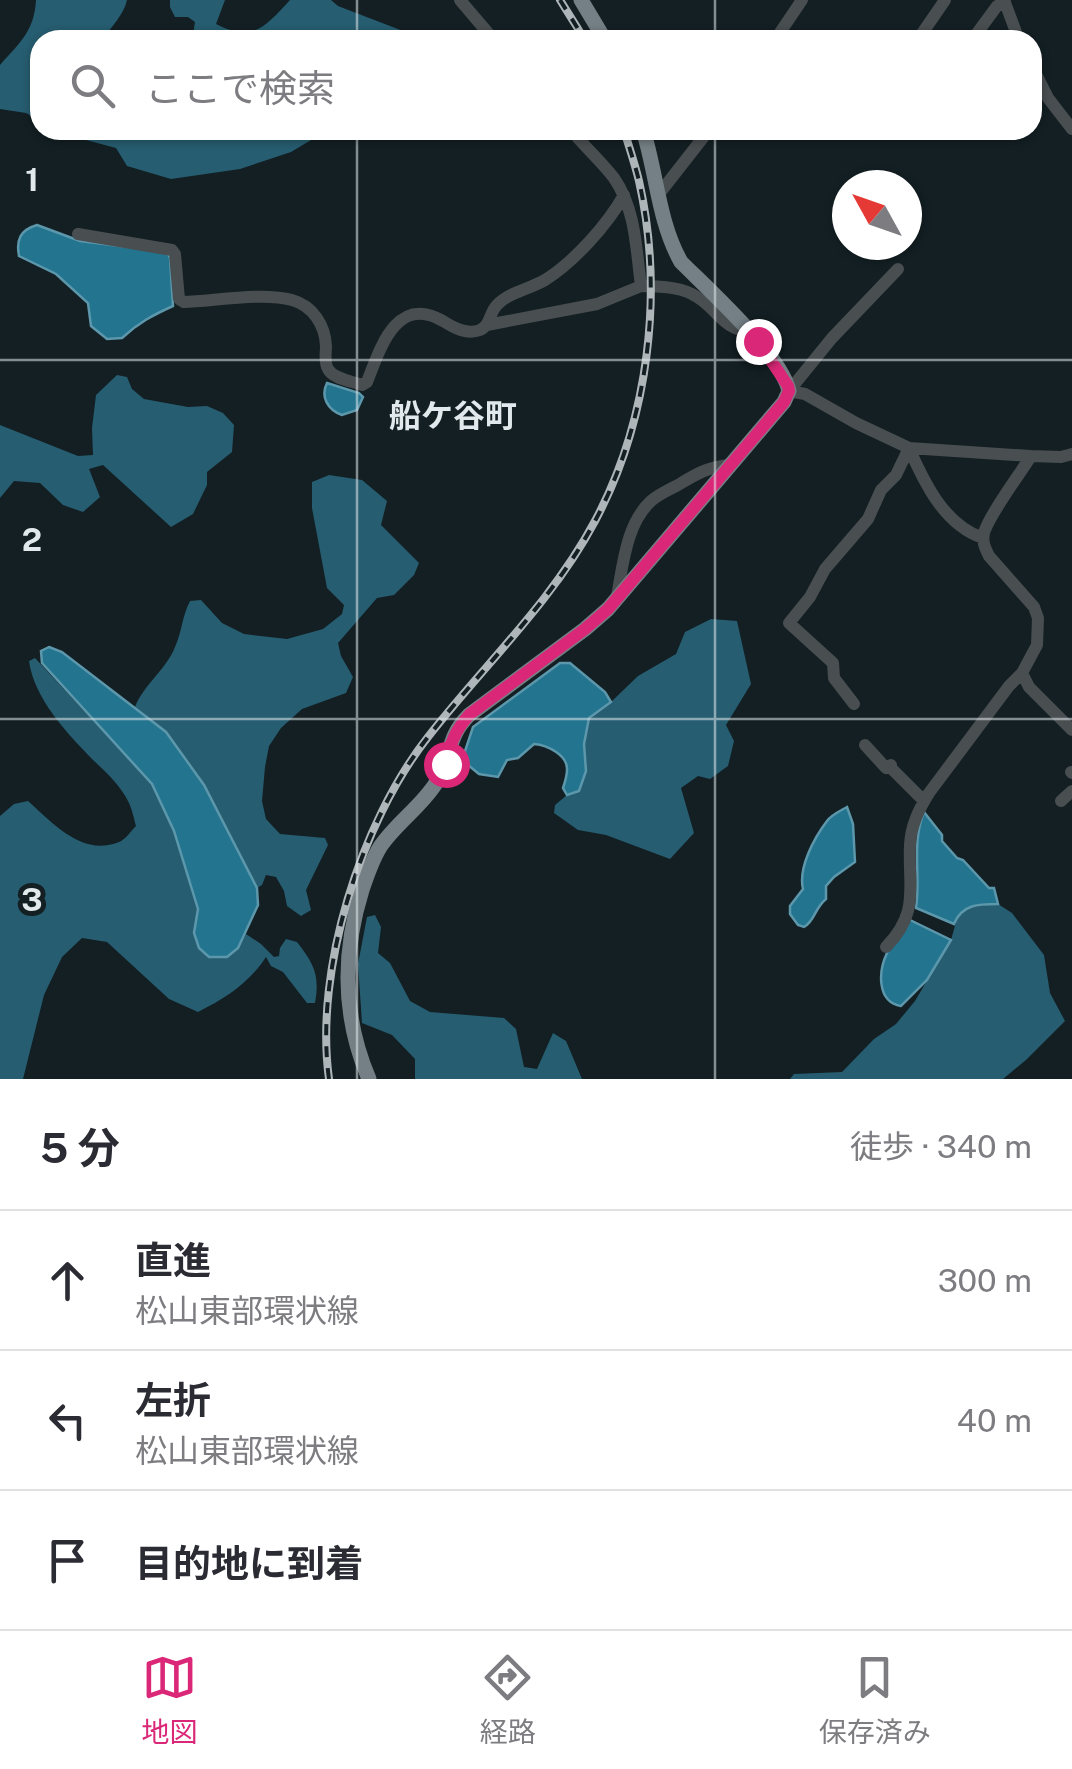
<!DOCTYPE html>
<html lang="ja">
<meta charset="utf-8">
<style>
:root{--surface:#fff;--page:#f2f2f3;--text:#2b2b33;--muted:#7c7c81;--line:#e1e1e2;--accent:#db2777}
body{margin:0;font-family:"Public Sans","Noto Sans JP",sans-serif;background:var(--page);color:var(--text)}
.compass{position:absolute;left:832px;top:170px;width:90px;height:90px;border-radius:50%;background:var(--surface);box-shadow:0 2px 8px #0004;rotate:310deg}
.stop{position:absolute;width:30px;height:30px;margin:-22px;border:8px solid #db2777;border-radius:50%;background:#fff}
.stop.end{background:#db2777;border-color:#fff;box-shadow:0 2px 10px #0008}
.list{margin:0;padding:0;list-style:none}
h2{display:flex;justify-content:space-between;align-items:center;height:130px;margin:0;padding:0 40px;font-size:42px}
h2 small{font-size:32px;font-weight:400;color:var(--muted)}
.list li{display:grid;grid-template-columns:65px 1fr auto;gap:30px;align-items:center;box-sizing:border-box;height:140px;padding:0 40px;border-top:2px solid var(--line)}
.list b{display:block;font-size:38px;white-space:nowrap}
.list p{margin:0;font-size:32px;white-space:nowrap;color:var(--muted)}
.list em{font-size:32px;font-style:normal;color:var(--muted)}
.icon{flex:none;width:55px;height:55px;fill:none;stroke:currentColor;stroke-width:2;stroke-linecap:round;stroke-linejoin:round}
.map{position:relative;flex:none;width:1072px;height:1079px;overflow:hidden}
.search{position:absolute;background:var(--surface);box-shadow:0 2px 8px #0004;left:30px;right:30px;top:30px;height:110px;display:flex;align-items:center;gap:25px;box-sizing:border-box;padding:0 35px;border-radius:30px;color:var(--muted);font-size:38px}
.sheet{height:550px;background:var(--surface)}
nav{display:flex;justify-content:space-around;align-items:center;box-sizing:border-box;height:140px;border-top:2px solid var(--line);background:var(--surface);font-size:28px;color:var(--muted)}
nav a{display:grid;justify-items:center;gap:5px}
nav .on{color:var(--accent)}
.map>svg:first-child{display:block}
.forest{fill:#265d70}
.water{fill:#23748f;stroke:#5c97ab;stroke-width:2.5}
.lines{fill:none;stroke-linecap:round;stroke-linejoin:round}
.minor{stroke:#494e51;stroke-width:12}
.major{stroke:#748085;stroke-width:15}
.rail-casing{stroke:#aeb6b9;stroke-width:8}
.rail{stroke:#131f23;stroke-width:4;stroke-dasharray:11;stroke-linecap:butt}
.route{stroke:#db2777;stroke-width:12}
.grid{fill:none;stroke:#e2e9ec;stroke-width:2.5;stroke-opacity:0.55}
.labels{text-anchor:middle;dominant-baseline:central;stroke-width:10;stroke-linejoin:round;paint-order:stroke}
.quarter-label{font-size:32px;font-weight:bold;fill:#e2e9ec;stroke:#131f23}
.grid-label{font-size:32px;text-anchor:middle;font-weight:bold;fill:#e2e9ec;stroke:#131f23;stroke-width:10;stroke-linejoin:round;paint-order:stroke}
</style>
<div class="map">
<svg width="1072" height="1079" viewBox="0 0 1072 1079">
<rect width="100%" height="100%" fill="#131f23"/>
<!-- forest -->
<path class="forest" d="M36 0H127C124 15 111 26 103 40H40V121L26 113 0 109V65C20 42 34 32 36 0Z
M170 0H225L216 24C253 43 265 27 290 0H331L338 6 403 31 417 40H157L164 36 176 39 193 34 195 22 188 17H175L170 7Z
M86 130H334L326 131 291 152 240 169 171 179 127 166 116 148 86 140 83 135Z
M117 375 127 377 132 389 144 399 188 407 207 406 223 413 234 425 232 452 207 472V485L193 514 171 527 103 465 89 469 100 497 83 512 63 505 40 483 14 481 0 498V425L78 456 93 455 92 428 96 395Z
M329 475 362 480 387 501 381 525 419 563 414 575 394 595 377 598 338 643 341 656 353 677 346 693 302 709 281 728 269 746 265 767 262 801 266 819 280 834 325 838 328 845 306 890 311 910 301 916 287 906 284 891 276 877 266 875 262 885 257 888 204 785 166 732 135 707C144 684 166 670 175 647 182 632 182 616 190 601L201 600 222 623 244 634 287 639 323 629 342 614 344 605 327 588 312 508V482Z
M711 619 737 621 751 684 726 725 734 741 728 766 710 779 698 776 681 788 694 833 670 859 606 835 578 830 554 813 555 805 567 795 579 791 586 771 584 744 589 718 611 702 638 676 676 654 685 632Z
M35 658 152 784 174 831 198 909 194 933 238 948 246 934 261 944 274 957 279 956 280 948 286 939 297 942C314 964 320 975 315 1003H307L283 972 271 966 266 957C249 983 226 998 198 1012L169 999 107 942 82 938 62 957 44 995 23 1079H0V816L14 804 28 801C53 823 82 857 119 842 125 840 131 831 136 826 134 819 132 809 129 803 121 786 106 772 93 760 68 734 34 699 29 661Z
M978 904H998L1012 913 1044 955 1050 993 1065 1021 1026 1060 1003 1079H790L794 1074 842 1072 874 1039 896 1024 915 1001 951 940 958 915 969 907Z
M375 915 381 927 378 953 390 963 410 1001 430 1012 504 1018 516 1029 524 1067 537 1069 553 1033 566 1041 582 1079H415V1059L392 1035 362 1023 358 964 367 917Z"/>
<!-- water -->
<path class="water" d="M37 225 80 241 167 252 170 258 173 306C153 315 138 323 122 338L107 339 91 326 88 303 56 274 19 256C16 240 20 230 37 225Z
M327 383 359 393 363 397 357 410 342 415C328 410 320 397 327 383Z
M49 647 62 652 166 732 204 785 257 888 258 905 238 948 227 957H209L199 948 194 933 198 909 174 831 152 784 42 663 41 651Z
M560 663H570L605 692 611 702 589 718 584 744 586 771 579 791 567 795 563 788C565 782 567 776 567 770 568 755 547 745 534 744L518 758 507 760 498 777 479 774 462 760 473 727Z
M847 807 853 824 855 862 834 877 826 886V899C814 909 815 921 804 927L798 925 790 914V906L803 889C798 868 814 838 827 821 831 815 840 811 847 807Z
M924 812 942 835V841L957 858 963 860 989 888H994L998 904C979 904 962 904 954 924L916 908C921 875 911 844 924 812Z
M910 920 951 940 927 980 901 1006C877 1002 878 972 887 953 893 941 902 931 910 920Z"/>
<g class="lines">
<!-- minor -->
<path class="minor" d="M460 0 494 40
M1004 0 1019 40
M775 40 802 0
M928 40 921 35 945 0
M972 40 997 6 1005 2
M1032 66 1048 98 1072 129
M571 130C584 146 601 161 614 178 636 210 636 249 641 286 659 287 681 286 697 297 718 310 724 330 750 332
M659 194 709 130
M78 234 172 250 175 254 179 299 184 302C214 301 263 292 292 300 313 306 325 325 326 346 326 353 324 363 328 369 333 379 352 381 362 385L367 382C380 349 396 294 443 321 454 328 467 335 480 330 491 325 489 313 497 305 509 292 530 289 545 280 574 262 608 224 624 195
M898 269 832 338 789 391 805 394 856 423 909 448 1031 456 1061 457 1072 454
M487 325 597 304 641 286
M909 448C924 482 944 525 983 538
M617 596C623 565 626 524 651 501 659 494 669 490 678 485 696 474 708 467 729 465
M1022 673 1029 687 1072 730
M854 704 834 678 833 663 789 623 810 597 825 569 868 519 881 490 896 475 909 448
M865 745 886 768 891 765
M889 766 924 801
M1071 772 1072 773
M1061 801 1072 791
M886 947C920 912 908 888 910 845 911 825 919 809 929 793L1009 686 1022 673 1037 645 1038 618 1034 607 989 556C985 548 982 542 984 533 989 515 1020 474 1031 456"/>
<!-- major -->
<path class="major" d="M581 0 605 40
M369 1079C342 1016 342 954 362 890 367 875 372 860 380 847 396 823 421 807 436 783 453 757 445 739 469 715L585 629 608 609 784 402 789 391C781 355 709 290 681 262 658 221 657 174 643 130"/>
<defs>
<path id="rail" d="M560 0 585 40
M329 1079C314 970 361 822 428 737 484 665 552 602 595 521 649 420 664 292 639 181 635 164 629 147 624 130"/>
</defs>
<!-- rail casing -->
<use href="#rail" class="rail-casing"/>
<!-- rail -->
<use href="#rail" class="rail"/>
</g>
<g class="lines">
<!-- route -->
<path class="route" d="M446 764C450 744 455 730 470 714L585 629 608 609 784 402 789 391 788 386 758 341"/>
</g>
<!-- grid -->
<path class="grid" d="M357 0V40M715 0V40M357 130V1079M715 130V1079M0 360H1072M0 719H1072"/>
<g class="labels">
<!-- quarter labels -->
<g class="quarter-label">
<text x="453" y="415">船ケ谷町</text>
</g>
</g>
<g class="grid-label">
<text x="32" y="191">1</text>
<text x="32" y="551">2</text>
<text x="32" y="911">3</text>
</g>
</svg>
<svg class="compass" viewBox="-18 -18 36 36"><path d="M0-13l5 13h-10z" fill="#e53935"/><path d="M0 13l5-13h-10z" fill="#7c7c81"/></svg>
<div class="stop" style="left:446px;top:764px"></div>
<div class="stop end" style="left:758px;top:341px"></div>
<div class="search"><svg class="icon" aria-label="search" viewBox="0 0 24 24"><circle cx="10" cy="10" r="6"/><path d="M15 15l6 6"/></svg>ここで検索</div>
</div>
<section class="sheet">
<h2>5 分<small>徒歩 · 340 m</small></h2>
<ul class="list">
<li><svg class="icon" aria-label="ahead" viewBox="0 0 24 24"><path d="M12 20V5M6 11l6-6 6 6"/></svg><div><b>直進</b><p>松山東部環状線</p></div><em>300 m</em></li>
<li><svg class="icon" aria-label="left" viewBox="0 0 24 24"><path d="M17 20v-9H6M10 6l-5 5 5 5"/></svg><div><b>左折</b><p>松山東部環状線</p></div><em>40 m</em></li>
<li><svg class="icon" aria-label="arrive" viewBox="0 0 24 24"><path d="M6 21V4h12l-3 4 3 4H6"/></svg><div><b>目的地に到着</b></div></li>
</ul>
</section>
<nav>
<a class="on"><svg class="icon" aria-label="map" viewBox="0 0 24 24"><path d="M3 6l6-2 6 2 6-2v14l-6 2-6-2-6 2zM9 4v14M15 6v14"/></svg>地図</a>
<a><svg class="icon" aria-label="directions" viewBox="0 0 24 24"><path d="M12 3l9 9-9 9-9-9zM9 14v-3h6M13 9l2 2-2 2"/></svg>経路</a>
<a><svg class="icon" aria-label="saved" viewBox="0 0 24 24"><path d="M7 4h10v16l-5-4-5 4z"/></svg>保存済み</a>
</nav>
